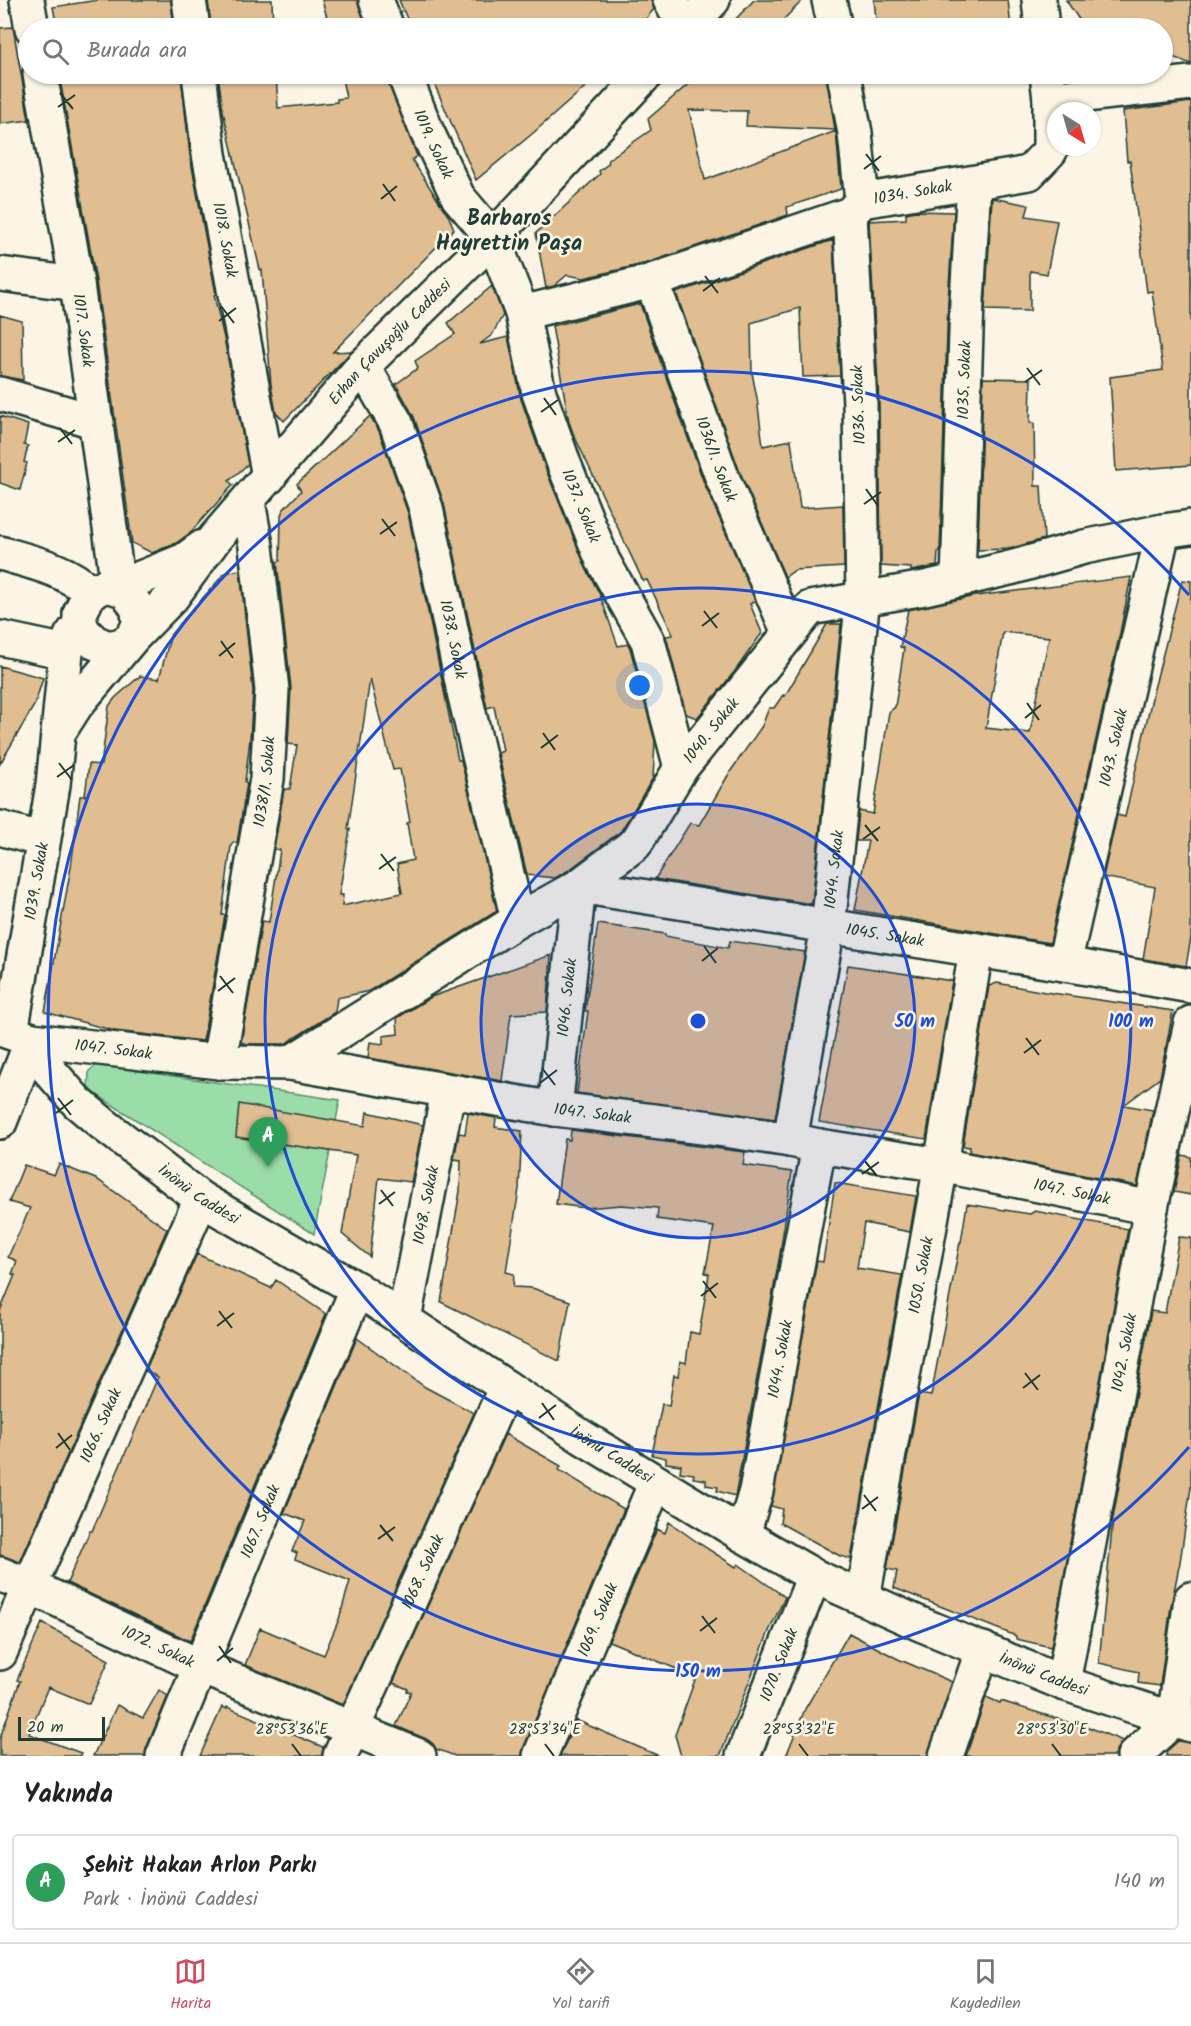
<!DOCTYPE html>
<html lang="tr">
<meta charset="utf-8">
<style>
:root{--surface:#fff;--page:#f6f6f6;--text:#222;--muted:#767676;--line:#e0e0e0;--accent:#d1495b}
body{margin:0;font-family:Kalam,sans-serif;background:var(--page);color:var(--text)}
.compass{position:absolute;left:1047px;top:102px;width:54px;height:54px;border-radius:50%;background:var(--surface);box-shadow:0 2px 4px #0004;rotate:143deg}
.scale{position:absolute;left:18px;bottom:15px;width:87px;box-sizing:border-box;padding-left:6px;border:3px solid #1f3d34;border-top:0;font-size:16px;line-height:21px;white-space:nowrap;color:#1f3d34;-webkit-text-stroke:4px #fcf5e5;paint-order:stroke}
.you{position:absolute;left:640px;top:686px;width:21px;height:21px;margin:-15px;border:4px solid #fff;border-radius:50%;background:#1a73e8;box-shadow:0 0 0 9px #1a73e833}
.badge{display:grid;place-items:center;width:39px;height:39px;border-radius:50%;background:var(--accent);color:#fff;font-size:20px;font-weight:700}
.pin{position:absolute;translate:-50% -50px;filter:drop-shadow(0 2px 3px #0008)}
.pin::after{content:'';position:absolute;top:32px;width:21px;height:18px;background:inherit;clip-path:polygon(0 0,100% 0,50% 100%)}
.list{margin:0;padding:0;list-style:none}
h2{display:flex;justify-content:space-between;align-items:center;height:78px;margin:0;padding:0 24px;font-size:26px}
h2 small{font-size:20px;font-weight:400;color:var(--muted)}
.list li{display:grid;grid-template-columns:39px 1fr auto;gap:18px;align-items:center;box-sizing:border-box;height:96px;margin:0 12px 12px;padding:0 12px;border:2px solid var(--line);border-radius:6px}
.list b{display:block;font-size:22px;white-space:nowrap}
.list p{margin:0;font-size:20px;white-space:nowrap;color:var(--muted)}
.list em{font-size:20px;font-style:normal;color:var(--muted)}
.icon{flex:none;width:33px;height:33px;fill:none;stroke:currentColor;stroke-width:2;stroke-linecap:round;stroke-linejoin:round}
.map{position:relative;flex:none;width:1191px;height:1756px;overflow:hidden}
.search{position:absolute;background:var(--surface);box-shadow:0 2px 4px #0004;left:18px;right:18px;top:18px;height:66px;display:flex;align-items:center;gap:15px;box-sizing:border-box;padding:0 21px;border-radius:33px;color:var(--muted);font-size:22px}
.sheet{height:186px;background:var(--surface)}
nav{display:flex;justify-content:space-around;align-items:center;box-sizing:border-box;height:84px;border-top:2px solid var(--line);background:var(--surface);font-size:16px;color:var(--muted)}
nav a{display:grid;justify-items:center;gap:3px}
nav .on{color:var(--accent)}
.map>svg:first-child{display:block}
.green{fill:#9adda9;stroke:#5c8d6e;stroke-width:1.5}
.building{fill:#e1bd92;stroke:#1f3d34;stroke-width:1.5;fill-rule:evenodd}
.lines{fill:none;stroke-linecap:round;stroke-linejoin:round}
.minor-casing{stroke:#1f3d34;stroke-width:38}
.minor{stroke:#fcf5e5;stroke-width:33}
.ticks{fill:none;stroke:#1f3d34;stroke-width:2}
.ring{fill:none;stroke:#1d4ed8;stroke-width:3}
.labels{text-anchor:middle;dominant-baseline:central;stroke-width:5;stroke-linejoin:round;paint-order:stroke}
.street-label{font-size:16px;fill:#1f3d34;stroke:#fcf5e5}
.district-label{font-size:22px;font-weight:bold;fill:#1f3d34;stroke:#fcf5e5}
.ticks-label{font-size:15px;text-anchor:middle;fill:#1f3d34;stroke:#fcf5e5;stroke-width:5;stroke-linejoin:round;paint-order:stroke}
.centre{fill:#1d4ed8;stroke:#fcf5e5;stroke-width:3}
.ring-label{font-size:18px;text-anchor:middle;font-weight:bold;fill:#1d4ed8;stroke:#fcf5e5;stroke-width:5;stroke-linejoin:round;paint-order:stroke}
</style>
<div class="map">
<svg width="1191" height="1756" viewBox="0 0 1191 1756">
<rect width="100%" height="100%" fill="#fcf5e5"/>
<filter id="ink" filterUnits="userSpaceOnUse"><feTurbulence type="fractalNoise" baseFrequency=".0167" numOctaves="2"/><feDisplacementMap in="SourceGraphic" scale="12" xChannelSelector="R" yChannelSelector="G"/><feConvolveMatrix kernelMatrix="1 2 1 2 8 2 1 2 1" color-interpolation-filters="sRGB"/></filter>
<g filter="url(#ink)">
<!-- green -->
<path class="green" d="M97 1065 340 1100 314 1234 88 1089 89 1071Z"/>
<!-- building -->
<path class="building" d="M98 0H171L174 28H57L53 7Z
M208 0H272L273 28H211Z
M322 0H357L367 28H330Z
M399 0H651L654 9 638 28H411Z
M754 0H803L775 28H727Z
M874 0H1008L1011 28H877Z
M1066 0H1191V64L1162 53V28H1094L1082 24Z
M13 27 29 120 0 124V28Z
M59 74H181L190 156 216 294 214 295 224 338 248 464 229 481 233 485 190 533 176 543 152 553 132 543 96 281Z
M218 74H276L278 108 337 102V99L346 98 341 74H385L417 156 412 160 449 217 454 229 333 352 352 351 284 421 276 413 271 385 262 270H260L223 111Z
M430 74H600L532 134 476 180Z
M700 74 781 76V74H826L835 130 746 126 747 111 689 110 705 180 836 131 841 189 787 207 788 215 647 263 584 278 567 275 554 286 546 288 536 233 600 174 599 171 608 164 609 159 651 130 648 119Z
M1191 102V465L1116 471 1110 377 1163 370 1152 291 1147 292 1130 161H1127L1123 111Z
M992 198 1029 205 1026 216 1057 221 1047 274 1030 271V311L985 310Z
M915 211 954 212 948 300 940 552H938L937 566 911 571V568L881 566 879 403 869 221 906 219V213Z
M833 240 840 376 803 377 800 308 751 323 752 373 757 398 763 446 791 440 800 508 843 505 844 567 795 570 785 577 739 470 676 293Z
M492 286 503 315 492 335 480 344 508 337 521 399 546 470 586 568 600 595 618 646 628 644 630 648 655 741 653 778 621 831 569 870 555 878 527 875 498 753 503 751 494 706 487 708 444 504 414 417 396 384 418 368 415 361 455 334 448 323Z
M640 304 704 483 755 600 750 604 762 633 735 671 697 718 686 714 666 636 673 635 647 580 643 581 573 433 569 422 552 326Z
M0 315 22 321 23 380 0 376Z
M983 378 1031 379 1030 423H1034L1035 486H1041L1044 539 1008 549 978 550Z
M0 416 28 425 24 445 28 446 24 462 27 463 20 490 0 483Z
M370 416 379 431 408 513 458 760H461L497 911 369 991 337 998 335 1012 285 1044H246L241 1042 262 921 269 922 280 850 274 849 284 789H290L297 745 288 744 291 688 277 562 280 561 281 515 283 510 301 491 297 484ZM370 679 393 770 400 769 410 822 407 823 413 860 397 864 402 893 342 906 343 895H339L350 829H348Z
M240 570 253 691 250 739 245 782 247 783 237 843 233 842 231 846 222 915H225L203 1041 115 1031 45 1012 71 867 80 796H85L89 764 101 765 109 706 115 698 140 676 159 679 171 634 225 573Z
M1131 577 1120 633 1050 943 855 910 868 841H856L859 811 873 814 889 712 895 707 904 648 900 647 908 610 975 596ZM1003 632 1049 637 1030 733 986 728Z
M1182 580 1191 581V938L1186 966 1143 959 1155 887 1103 877 1117 815 1125 817 1154 689Z
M827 624H841L812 904 655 879 690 823 699 825 730 772 762 726 769 708H774L783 695 785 696Z
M0 666 43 678 35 704 0 764Z
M598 924 665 934V936L728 948 730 941 805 952 775 1119 577 1093 588 1011H585Z
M551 955 547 1012 511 1014 502 1081 368 1058 370 1042 383 1044V1036L398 1034 397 1018 431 997Z
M848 965 952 981 926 1139 819 1122Z
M997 983 1045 992 1173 1011 1160 1078 1124 1105 1153 1110 1137 1186 969 1152 970 1147 963 1146 989 986Z
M239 1104 365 1126 367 1112 423 1125 411 1182 379 1178 370 1257 342 1234 356 1155 236 1137Z
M468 1113 496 1118 495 1127 522 1131 519 1189 506 1272 514 1274 513 1287 532 1288 570 1301 559 1361 441 1302 460 1191 461 1160 454 1159 459 1133 465 1134Z
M571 1130 745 1152 743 1165 792 1172 780 1254 735 1496 717 1491 718 1487 706 1485V1480L693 1478 694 1474 680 1472 681 1465 666 1463V1458L652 1455 662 1404 669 1406 674 1375 678 1376 680 1361 686 1363 690 1332 699 1334 709 1274 705 1273 714 1227 657 1219 658 1208 621 1205 585 1208 556 1204 565 1139 570 1140Z
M1182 1155 1191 1157V1195L1174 1192Z
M59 1164 98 1180 167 1229 20 1562 0 1555V1311L15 1275 12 1274 17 1261 8 1257 30 1208 9 1202 24 1165 54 1175Z
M835 1183 916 1196 910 1232 864 1223 857 1268 902 1275 851 1559 840 1556 780 1523 782 1509 771 1506 817 1261 823 1262Z
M967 1204 1030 1214 1035 1211 1128 1229 1051 1647 1016 1639V1636L894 1588 897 1571 887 1569 919 1394 931 1396 960 1242H961Z
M1179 1237 1191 1238V1487L1180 1562 1171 1606 1160 1686 1138 1683 1139 1672 1099 1663 1113 1518 1151 1311 1165 1313Z
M197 1254 271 1288 276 1280 326 1314 190 1641 67 1583 90 1531H92L158 1377 145 1371Z
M357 1338 425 1387 474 1413 343 1705 245 1665 260 1628 324 1655 339 1619 350 1581 295 1559 297 1553 292 1551 305 1521 284 1513Z
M505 1434 561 1466 559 1470 624 1509 523 1749 522 1756H455L436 1749 433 1744 426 1739 396 1726 411 1692 407 1691 408 1689 393 1683Z
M669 1522 700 1544 736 1567 738 1564 785 1597 769 1631 720 1756H681L675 1735 696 1677 609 1641 657 1529 665 1533Z
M42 1623 109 1660 89 1704 48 1687 29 1734 81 1753V1756H0V1738L20 1681 17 1680Z
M849 1633 898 1659 952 1682 928 1756H786L805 1709Z
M159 1690 168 1696 146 1749 145 1756H93L117 1705 143 1718Z
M986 1697 1000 1703 1001 1701 1080 1726 1081 1724 1123 1741 1116 1750V1756H966Z
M222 1707 227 1709V1707L323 1747 322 1756H200Z
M576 1720 659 1756H560Z
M1178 1741 1191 1743V1756H1166L1167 1751Z"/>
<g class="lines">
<defs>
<g id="minor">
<path d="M27 0 32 28"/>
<path d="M189 0 193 28"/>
<path d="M376 0 387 28"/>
<path d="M670 0 685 28"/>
<path d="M829 0 835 28"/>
<path d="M1039 0 1042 28"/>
<path d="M687 28 713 0"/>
<path id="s1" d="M40 74 77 284 118 587 185 560 203 547"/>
<path id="s2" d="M199 74 209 154 269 477"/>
<path id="s3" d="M404 74 427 132 458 197 493 238 522 313 539 393 564 464 603 561 648 641 681 768"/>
<path d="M844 74 855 133 862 201"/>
<path d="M1050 99 1191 83"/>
<path d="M0 274 77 284"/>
<path id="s4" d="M652 281 722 477 789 633"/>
<path id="s5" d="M522 313 652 281 850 214 862 201 1029 173 1050 151V99L1047 74"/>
<path id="s6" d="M363 366 396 423 426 508 464 692 518 920"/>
<path d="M0 394 97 422"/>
<path d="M0 553C31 562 66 569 90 592"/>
<path id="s7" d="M958 580 967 301 974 183"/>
<path d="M0 638 66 652"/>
<path id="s8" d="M60 730 76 705 133 637 139 625 138 609 126 591 108 585 90 592 80 613V624L84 632 94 642 108 648 122 645 133 637 172 597 215 538 363 366 493 238 646 74"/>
<path d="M0 828 43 840"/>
<path id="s9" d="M579 886 1064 964 1191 986"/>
<path id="s10" d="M1064 964 1163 531"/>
<path id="s11" d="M0 1029 32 1040 49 1070 77 1102 103 1124 201 1199 357 1289 582 1437 743 1535 814 1576 918 1623 1063 1683 1191 1725"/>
<path id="s12" d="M11 1032 53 785 66 652 71 636 80 624"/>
<path id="s13" d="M219 1062 267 779 272 690 256 546 248 502"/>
<path id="s14" d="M290 1063 518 920 579 886 635 844 681 768 810 608 925 588 1014 567 1084 547 1163 531 1191 527"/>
<path id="s15" d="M555 1109 579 886"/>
<path id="s16" d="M0 1122 32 1040 219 1062 290 1063 555 1109 711 1128 790 1140 819 1146 941 1165 1151 1208"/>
<path id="s17" d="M790 1140 828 927 863 597 860 404 850 214"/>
<path id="s18" d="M404 1319 448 1092"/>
<path id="s19" d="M743 1535 756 1491 819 1146"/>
<path id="s20" d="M0 1574 29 1586 201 1667 419 1756"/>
<path id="s21" d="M863 1598 941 1165 976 950"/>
<path id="s22" d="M0 1653 201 1199"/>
<path id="s23" d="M1063 1683 1151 1208 1191 1023"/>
<path id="s24" d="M163 1756 357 1289"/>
<path id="s25" d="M340 1756 506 1387"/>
<path id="s26" d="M540 1756 656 1482"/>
<path id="s27" d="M743 1756 814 1576"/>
<path d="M946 1756 983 1649"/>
<path d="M1134 1756 1174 1719 1191 1599"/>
</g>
</defs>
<!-- minor casing -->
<use href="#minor" class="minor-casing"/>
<!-- minor -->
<use href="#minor" class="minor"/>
</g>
</g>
<!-- ticks -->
<path class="ticks" d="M60 93 73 109M58 107 75 95M866 154 879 171M864 169 881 156M383 184 395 201M381 199 397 186M705 276 718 293M703 291 720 278M221 306 234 323M219 321 236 308M1027 368 1040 385M1025 382 1042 370M544 398 556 415M541 412 558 400M60 428 72 444M58 442 75 430M866 489 878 506M864 504 881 492M382 519 395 536M380 534 397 522M704 611 717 628M702 626 719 613M221 641 233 658M219 656 235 643M1027 703 1039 720M1025 718 1041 705M543 733 555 750M541 748 558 735M59 763 72 780M57 777 74 765M865 825 878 841M863 839 880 827M381 854 394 871M379 869 396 857M704 946 716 963M702 961 718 948M220 976 233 993M218 991 235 978M1026 1038 1039 1055M1024 1053 1041 1040M542 1068 555 1085M540 1083 557 1070M58 1098 71 1115M56 1113 73 1100M864 1160 877 1176M862 1174 879 1162M381 1190 393 1206M379 1204 395 1192M703 1281 716 1298M701 1296 718 1283M219 1311 232 1328M217 1326 234 1313M1025 1373 1038 1390M1023 1388 1040 1375M542 1403 554 1420M539 1418 556 1405M58 1433 70 1450M56 1448 72 1435M864 1495 876 1511M862 1509 878 1497M380 1525 393 1541M378 1539 395 1527M702 1616 715 1633M700 1631 717 1618M219 1646 231 1663M217 1661 233 1648M292 1744 301 1756M545 1744 554 1756M799 1744 808 1756M1052 1744 1061 1756"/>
<!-- distance rings -->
<circle cx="698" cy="1021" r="217" fill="#1d4ed8" fill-opacity=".12"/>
<g class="ring">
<circle cx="698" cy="1021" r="217"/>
<circle cx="698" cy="1021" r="433"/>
<path d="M1189 1447A650 650 0 1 1 1189 595"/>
</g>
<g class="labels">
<!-- street labels -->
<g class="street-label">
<text stroke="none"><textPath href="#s3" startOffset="76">1019. Sokak</textPath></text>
<text stroke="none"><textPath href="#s5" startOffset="412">1034. Sokak</textPath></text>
<text stroke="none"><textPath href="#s2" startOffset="168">1018. Sokak</textPath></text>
<text stroke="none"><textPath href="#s1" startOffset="260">1017. Sokak</textPath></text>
<text stroke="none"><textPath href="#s8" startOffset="700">Erhan Çavuşoğlu Caddesi</textPath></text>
<text stroke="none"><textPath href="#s7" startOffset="200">1035. Sokak</textPath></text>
<text transform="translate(859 405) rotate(-92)">1036. Sokak</text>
<text stroke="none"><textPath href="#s4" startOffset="189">1036/1. Sokak</textPath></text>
<text stroke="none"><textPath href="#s3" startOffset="471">1037. Sokak</textPath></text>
<text stroke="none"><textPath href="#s6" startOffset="290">1038. Sokak</textPath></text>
<text stroke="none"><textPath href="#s14" startOffset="546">1040. Sokak</textPath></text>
<text stroke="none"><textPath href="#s10" startOffset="222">1043. Sokak</textPath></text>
<text stroke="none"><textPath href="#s13" startOffset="284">1038/1. Sokak</textPath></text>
<text stroke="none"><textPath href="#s17" startOffset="274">1044. Sokak</textPath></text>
<text stroke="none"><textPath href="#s12" startOffset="153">1039. Sokak</textPath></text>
<text stroke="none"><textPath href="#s9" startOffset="310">1045. Sokak</textPath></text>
<text stroke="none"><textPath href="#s15" startOffset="112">1046. Sokak</textPath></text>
<text stroke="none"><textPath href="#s16" startOffset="170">1047. Sokak</textPath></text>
<text stroke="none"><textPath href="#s16" startOffset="654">1047. Sokak</textPath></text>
<text stroke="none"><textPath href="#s16" startOffset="1140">1047. Sokak</textPath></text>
<text stroke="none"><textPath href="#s11" startOffset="264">İnönü Caddesi</textPath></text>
<text stroke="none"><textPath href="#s18" startOffset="116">1048. Sokak</textPath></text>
<text stroke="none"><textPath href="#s21" startOffset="328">1050. Sokak</textPath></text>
<text stroke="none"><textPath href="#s23" startOffset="336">1042. Sokak</textPath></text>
<text stroke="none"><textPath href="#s19" startOffset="180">1044. Sokak</textPath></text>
<text stroke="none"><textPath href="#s22" startOffset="249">1066. Sokak</textPath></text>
<text stroke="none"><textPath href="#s11" startOffset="752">İnönü Caddesi</textPath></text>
<text stroke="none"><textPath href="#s24" startOffset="254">1067. Sokak</textPath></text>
<text stroke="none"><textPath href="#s25" startOffset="202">1068. Sokak</textPath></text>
<text stroke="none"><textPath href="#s26" startOffset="148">1069. Sokak</textPath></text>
<text stroke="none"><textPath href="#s20" startOffset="174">1072. Sokak</textPath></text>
<text stroke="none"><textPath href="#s27" startOffset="98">1070. Sokak</textPath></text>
<text stroke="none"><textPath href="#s11" startOffset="1238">İnönü Caddesi</textPath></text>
</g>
<!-- district labels -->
<g class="district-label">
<text x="509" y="219">Barbaros<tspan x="509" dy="25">Hayrettin Paşa</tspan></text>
</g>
</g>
<g class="ticks-label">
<text x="292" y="1734">28°53'36"E</text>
<text x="545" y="1734">28°53'34"E</text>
<text x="799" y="1734">28°53'32"E</text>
<text x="1052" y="1734">28°53'30"E</text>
</g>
<circle cx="698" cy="1021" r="9" class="centre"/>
<g class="ring-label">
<text x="915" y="1027">50 m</text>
<text x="1131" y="1027">100 m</text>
<text x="698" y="1677">150 m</text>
</g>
</svg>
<svg class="compass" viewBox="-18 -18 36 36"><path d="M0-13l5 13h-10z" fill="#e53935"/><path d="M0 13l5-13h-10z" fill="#767676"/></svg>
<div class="scale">20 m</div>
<div class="you"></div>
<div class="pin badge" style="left:268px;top:1167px;background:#2e9e5b">A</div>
<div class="search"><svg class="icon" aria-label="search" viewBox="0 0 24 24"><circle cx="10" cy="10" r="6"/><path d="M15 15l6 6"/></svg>Burada ara</div>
</div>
<section class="sheet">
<h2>Yakında<small></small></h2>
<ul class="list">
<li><span class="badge" style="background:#2e9e5b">A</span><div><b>Şehit Hakan Arlon Parkı</b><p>Park · İnönü Caddesi</p></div><em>140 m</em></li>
</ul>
</section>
<nav>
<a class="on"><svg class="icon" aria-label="map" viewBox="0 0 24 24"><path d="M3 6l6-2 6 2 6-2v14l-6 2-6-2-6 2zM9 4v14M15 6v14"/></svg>Harita</a>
<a><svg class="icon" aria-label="directions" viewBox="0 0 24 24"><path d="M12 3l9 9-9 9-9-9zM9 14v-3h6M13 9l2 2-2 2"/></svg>Yol tarifi</a>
<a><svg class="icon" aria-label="saved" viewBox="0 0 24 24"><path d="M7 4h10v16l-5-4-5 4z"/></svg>Kaydedilen</a>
</nav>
